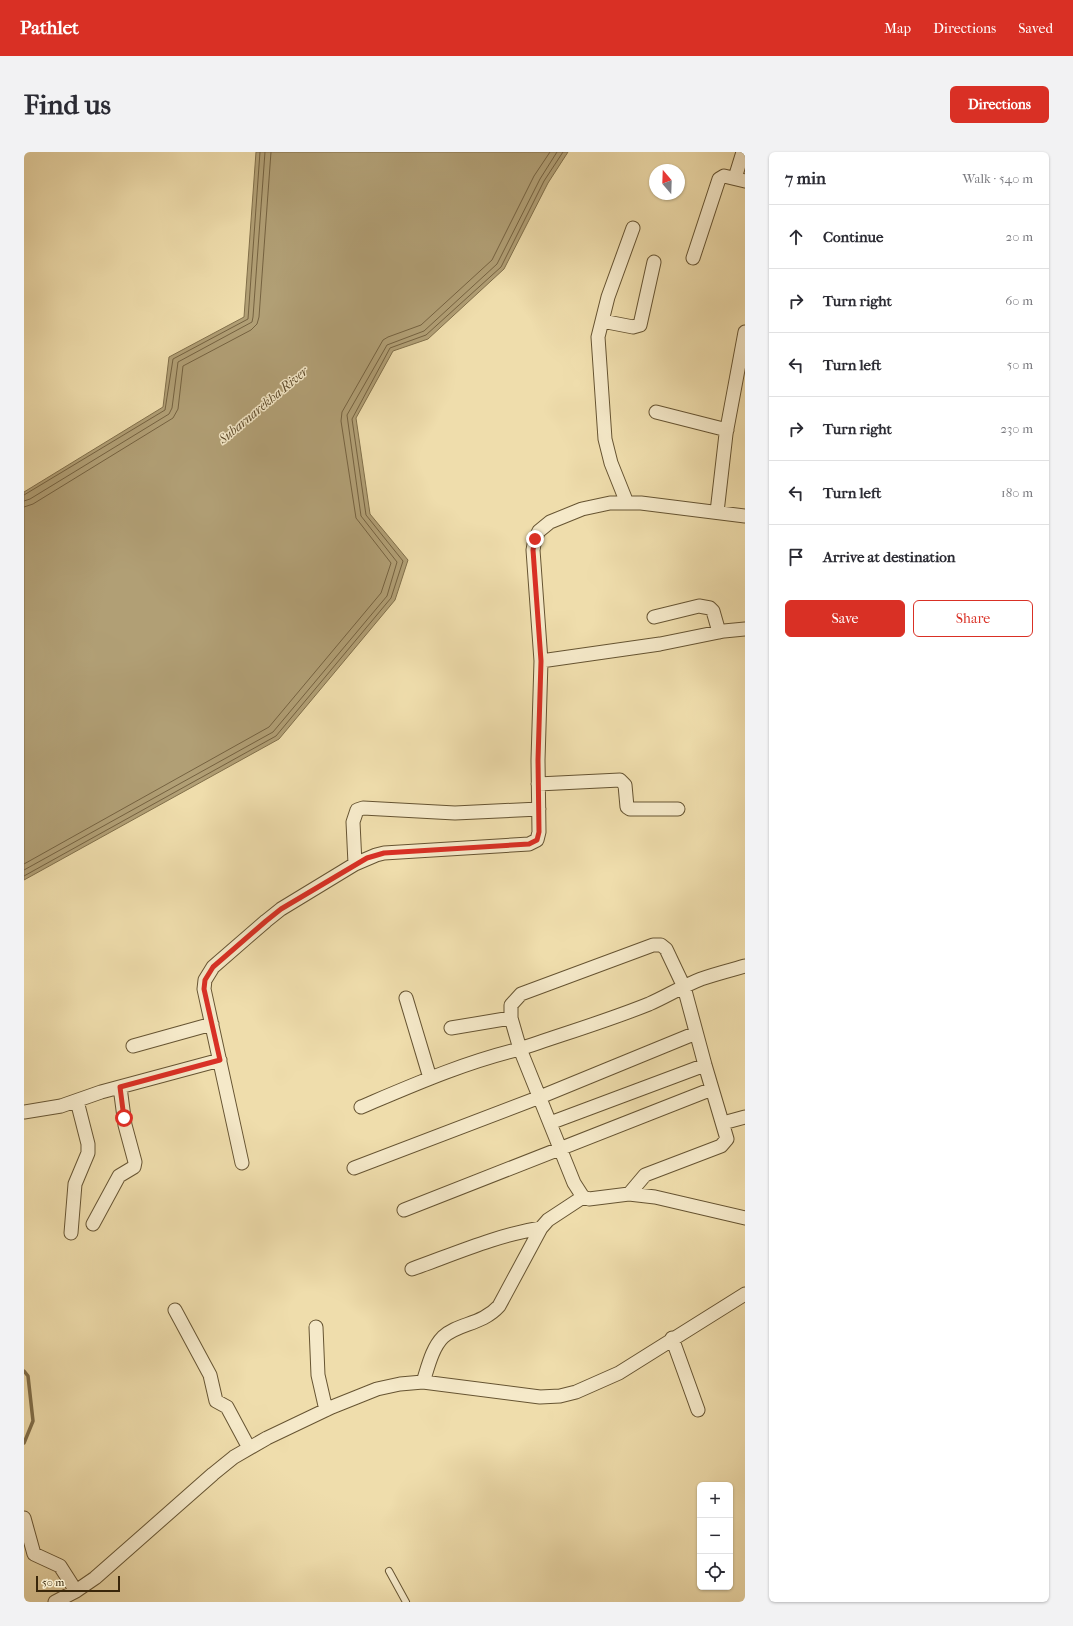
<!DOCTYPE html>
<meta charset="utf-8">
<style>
:root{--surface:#fff;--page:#f2f2f3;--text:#2b2b33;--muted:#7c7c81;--line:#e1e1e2;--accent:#d93025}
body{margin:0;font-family:"IM FELL French Canon",serif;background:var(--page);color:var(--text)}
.controls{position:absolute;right:12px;bottom:12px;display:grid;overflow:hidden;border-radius:6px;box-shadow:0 1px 3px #0004}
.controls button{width:36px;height:36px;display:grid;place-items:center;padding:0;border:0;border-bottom:1px solid var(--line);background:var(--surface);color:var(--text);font:20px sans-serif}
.compass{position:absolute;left:625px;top:12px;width:36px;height:36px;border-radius:50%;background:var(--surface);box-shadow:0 1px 3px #0004;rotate:341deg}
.scale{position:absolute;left:12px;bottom:10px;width:84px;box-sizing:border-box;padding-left:4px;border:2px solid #39260a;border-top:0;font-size:11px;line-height:14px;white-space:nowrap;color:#39260a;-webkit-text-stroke:3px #f5e9c9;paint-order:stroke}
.stop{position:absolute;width:12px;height:12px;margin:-9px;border:3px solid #d93025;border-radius:50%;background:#fff}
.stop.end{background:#d93025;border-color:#fff;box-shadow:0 1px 4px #0008}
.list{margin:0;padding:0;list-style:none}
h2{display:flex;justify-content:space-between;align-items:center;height:52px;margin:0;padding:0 16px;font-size:17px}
h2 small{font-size:13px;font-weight:400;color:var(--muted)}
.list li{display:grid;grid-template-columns:26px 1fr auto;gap:12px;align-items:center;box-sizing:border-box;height:64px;padding:0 16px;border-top:1px solid var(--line)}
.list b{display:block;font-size:15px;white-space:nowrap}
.list em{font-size:13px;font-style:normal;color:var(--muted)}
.actions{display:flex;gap:8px;padding:12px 16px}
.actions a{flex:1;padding:9px 0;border:1px solid var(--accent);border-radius:6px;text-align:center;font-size:14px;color:var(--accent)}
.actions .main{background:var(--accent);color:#fff}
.icon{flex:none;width:22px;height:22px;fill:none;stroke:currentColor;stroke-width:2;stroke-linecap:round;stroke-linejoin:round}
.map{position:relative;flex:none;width:721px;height:1450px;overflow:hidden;border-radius:6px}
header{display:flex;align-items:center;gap:24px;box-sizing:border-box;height:56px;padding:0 20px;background:var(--accent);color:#fff}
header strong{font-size:19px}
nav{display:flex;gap:22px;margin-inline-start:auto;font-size:14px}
.intro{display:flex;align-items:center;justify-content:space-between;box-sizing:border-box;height:96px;padding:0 24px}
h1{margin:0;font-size:28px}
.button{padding:10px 18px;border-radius:6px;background:var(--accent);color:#fff;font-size:14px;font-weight:700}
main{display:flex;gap:24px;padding:0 24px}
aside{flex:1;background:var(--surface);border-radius:6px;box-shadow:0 1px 3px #0004}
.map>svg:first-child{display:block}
.water{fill:#b19f75;stroke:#816f4a}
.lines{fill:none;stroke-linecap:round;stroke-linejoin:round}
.shore{stroke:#756240;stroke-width:1}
.stream{stroke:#816f4a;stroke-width:3.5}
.lane-casing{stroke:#665432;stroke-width:8}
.street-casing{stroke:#665432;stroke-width:15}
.lane{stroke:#f5e9c9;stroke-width:6}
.street{stroke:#f5e9c9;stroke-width:13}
.route{stroke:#d93025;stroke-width:5}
.labels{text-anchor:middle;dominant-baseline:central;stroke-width:3;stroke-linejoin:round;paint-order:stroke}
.water-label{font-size:13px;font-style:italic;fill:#5d4a2a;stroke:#f5e9c9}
</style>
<header>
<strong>Pathlet</strong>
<nav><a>Map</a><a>Directions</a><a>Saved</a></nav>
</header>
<div class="intro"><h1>Find us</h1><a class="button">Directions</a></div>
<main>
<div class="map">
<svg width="721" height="1450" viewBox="0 0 721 1450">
<rect width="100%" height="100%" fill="#efddac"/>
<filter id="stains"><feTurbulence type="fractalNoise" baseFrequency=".005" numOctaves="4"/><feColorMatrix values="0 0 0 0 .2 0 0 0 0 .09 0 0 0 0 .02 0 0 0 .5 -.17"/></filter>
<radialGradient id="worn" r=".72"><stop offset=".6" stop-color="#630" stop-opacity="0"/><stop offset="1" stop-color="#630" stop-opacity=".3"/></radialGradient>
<!-- water -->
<path class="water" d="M232 0H544L524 31 480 117 404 187 369 199 332 266 346 362 384 408 371 448 255 587 0 728V340L139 255 145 205 220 165Z"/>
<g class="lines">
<!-- shore -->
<path class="shore" d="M0 343 141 258 149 207 224 167 236 0
M0 349 6 347 145 262 148 256 154 210 228 170 229 165 241 0
M0 355 9 352 149 266 154 257 159 214 227 178 233 172 235 165 247 0
M0 712 245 575 357 441 367 411 332 366 317 269 318 260 359 188 364 185 397 173 468 108 510 24 526 0
M0 718 249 580 363 444 373 410 337 364 323 263 363 193 400 179 473 112 516 27 533 0
M0 724 252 584 367 446 379 409 342 363 328 267 366 196 402 183 477 115 520 29 539 0"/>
<!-- stream -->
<path class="stream" d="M0 1219 4 1224 9 1269 0 1291"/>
<defs>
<path id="lane" d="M365 1419 382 1450"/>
<path id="street" d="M711 26 719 0
M669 106 695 27 700 24 721 29
M578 169 609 175 616 173 630 110
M632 260 703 278
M603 351 587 311 581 287 574 185 584 145 609 76
M693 360 702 282 721 180
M630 465 675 454 686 456 689 459 695 480
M517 509 636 492 700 479 721 477
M514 632 596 628 601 633 603 655 606 657H654
M331 712 329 670 333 658 339 656 431 661 515 657
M382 846 406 926
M427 876 487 866
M109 894 188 872
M337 955C389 933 441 910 496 897L550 1031 559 1045 565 1047 605 1042 631 1045 721 1066
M0 960 37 954 77 940 196 908
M526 971 681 913
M699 971 721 965
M218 1011 180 837 181 828 189 815 242 769 257 757 331 712 352 703 360 701 505 692 513 688 515 680 514 608 517 509 509 398 511 387 515 379 526 370 558 357 586 351H617L721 364
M330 1016 516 945 672 881
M605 1042 621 1023 697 994 703 987 681 913 660 835 642 797 637 793H629L497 842 487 853V866L496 897C539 882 583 869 625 852 643 844 659 834 677 827 691 822 707 818 721 814
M380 1058 688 937
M69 1072 95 1024 110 1015 111 1010 101 973 96 935
M47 1081 51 1032 64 1001V992L53 949
M388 1117C430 1102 473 1083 517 1076
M151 1158 186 1223 192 1249 203 1255 225 1296
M292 1175 294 1223 302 1258
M648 1186 674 1258
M399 1230C404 1215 408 1196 419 1185 434 1171 458 1173 475 1154L517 1076 524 1068 559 1045
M0 1366 10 1402 36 1414 52 1439
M31 1450 52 1439 71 1426 189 1322 210 1305 243 1286 308 1255 353 1237 376 1232 399 1230 516 1245 536 1244 552 1240 595 1221 721 1142"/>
</defs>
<!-- lane casing -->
<use href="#lane" class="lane-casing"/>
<!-- street casing -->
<use href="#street" class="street-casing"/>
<!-- lane -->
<use href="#lane" class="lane"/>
<!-- street -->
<use href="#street" class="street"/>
</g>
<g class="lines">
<!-- route -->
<path class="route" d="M100 966 96 935 196 908 180 837 181 828 189 815 242 769 257 757 343 706 360 701 505 692 513 688 515 680 514 608 517 509 509 398 511 387"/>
</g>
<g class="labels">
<!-- water labels -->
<g class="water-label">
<text transform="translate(239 253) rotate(-40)">Subarnarekha River</text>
</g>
</g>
<rect width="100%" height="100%" filter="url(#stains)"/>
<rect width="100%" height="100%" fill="url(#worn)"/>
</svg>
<div class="controls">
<button>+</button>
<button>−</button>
<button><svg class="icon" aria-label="locate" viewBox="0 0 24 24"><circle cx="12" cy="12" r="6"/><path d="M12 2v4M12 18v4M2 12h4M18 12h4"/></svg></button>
</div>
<svg class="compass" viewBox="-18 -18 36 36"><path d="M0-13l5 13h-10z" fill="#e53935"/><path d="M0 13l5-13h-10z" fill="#7c7c81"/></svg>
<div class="scale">50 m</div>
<div class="stop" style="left:100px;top:966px"></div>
<div class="stop end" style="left:511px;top:387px"></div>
</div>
<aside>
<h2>7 min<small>Walk · 540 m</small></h2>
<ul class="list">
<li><svg class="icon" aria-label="ahead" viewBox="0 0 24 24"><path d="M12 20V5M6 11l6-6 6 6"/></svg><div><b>Continue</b></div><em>20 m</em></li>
<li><svg class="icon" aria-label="right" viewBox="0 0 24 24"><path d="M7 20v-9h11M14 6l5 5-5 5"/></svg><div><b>Turn right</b></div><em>60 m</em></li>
<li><svg class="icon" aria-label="left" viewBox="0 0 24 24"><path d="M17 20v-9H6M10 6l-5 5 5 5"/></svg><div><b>Turn left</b></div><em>50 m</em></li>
<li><svg class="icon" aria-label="right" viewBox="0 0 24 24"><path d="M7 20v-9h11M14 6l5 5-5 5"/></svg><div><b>Turn right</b></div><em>230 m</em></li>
<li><svg class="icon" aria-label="left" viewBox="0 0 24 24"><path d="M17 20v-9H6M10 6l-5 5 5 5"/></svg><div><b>Turn left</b></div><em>180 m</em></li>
<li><svg class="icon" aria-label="arrive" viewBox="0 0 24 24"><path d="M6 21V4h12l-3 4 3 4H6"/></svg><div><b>Arrive at destination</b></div></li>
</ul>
<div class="actions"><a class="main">Save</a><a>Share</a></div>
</aside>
</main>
